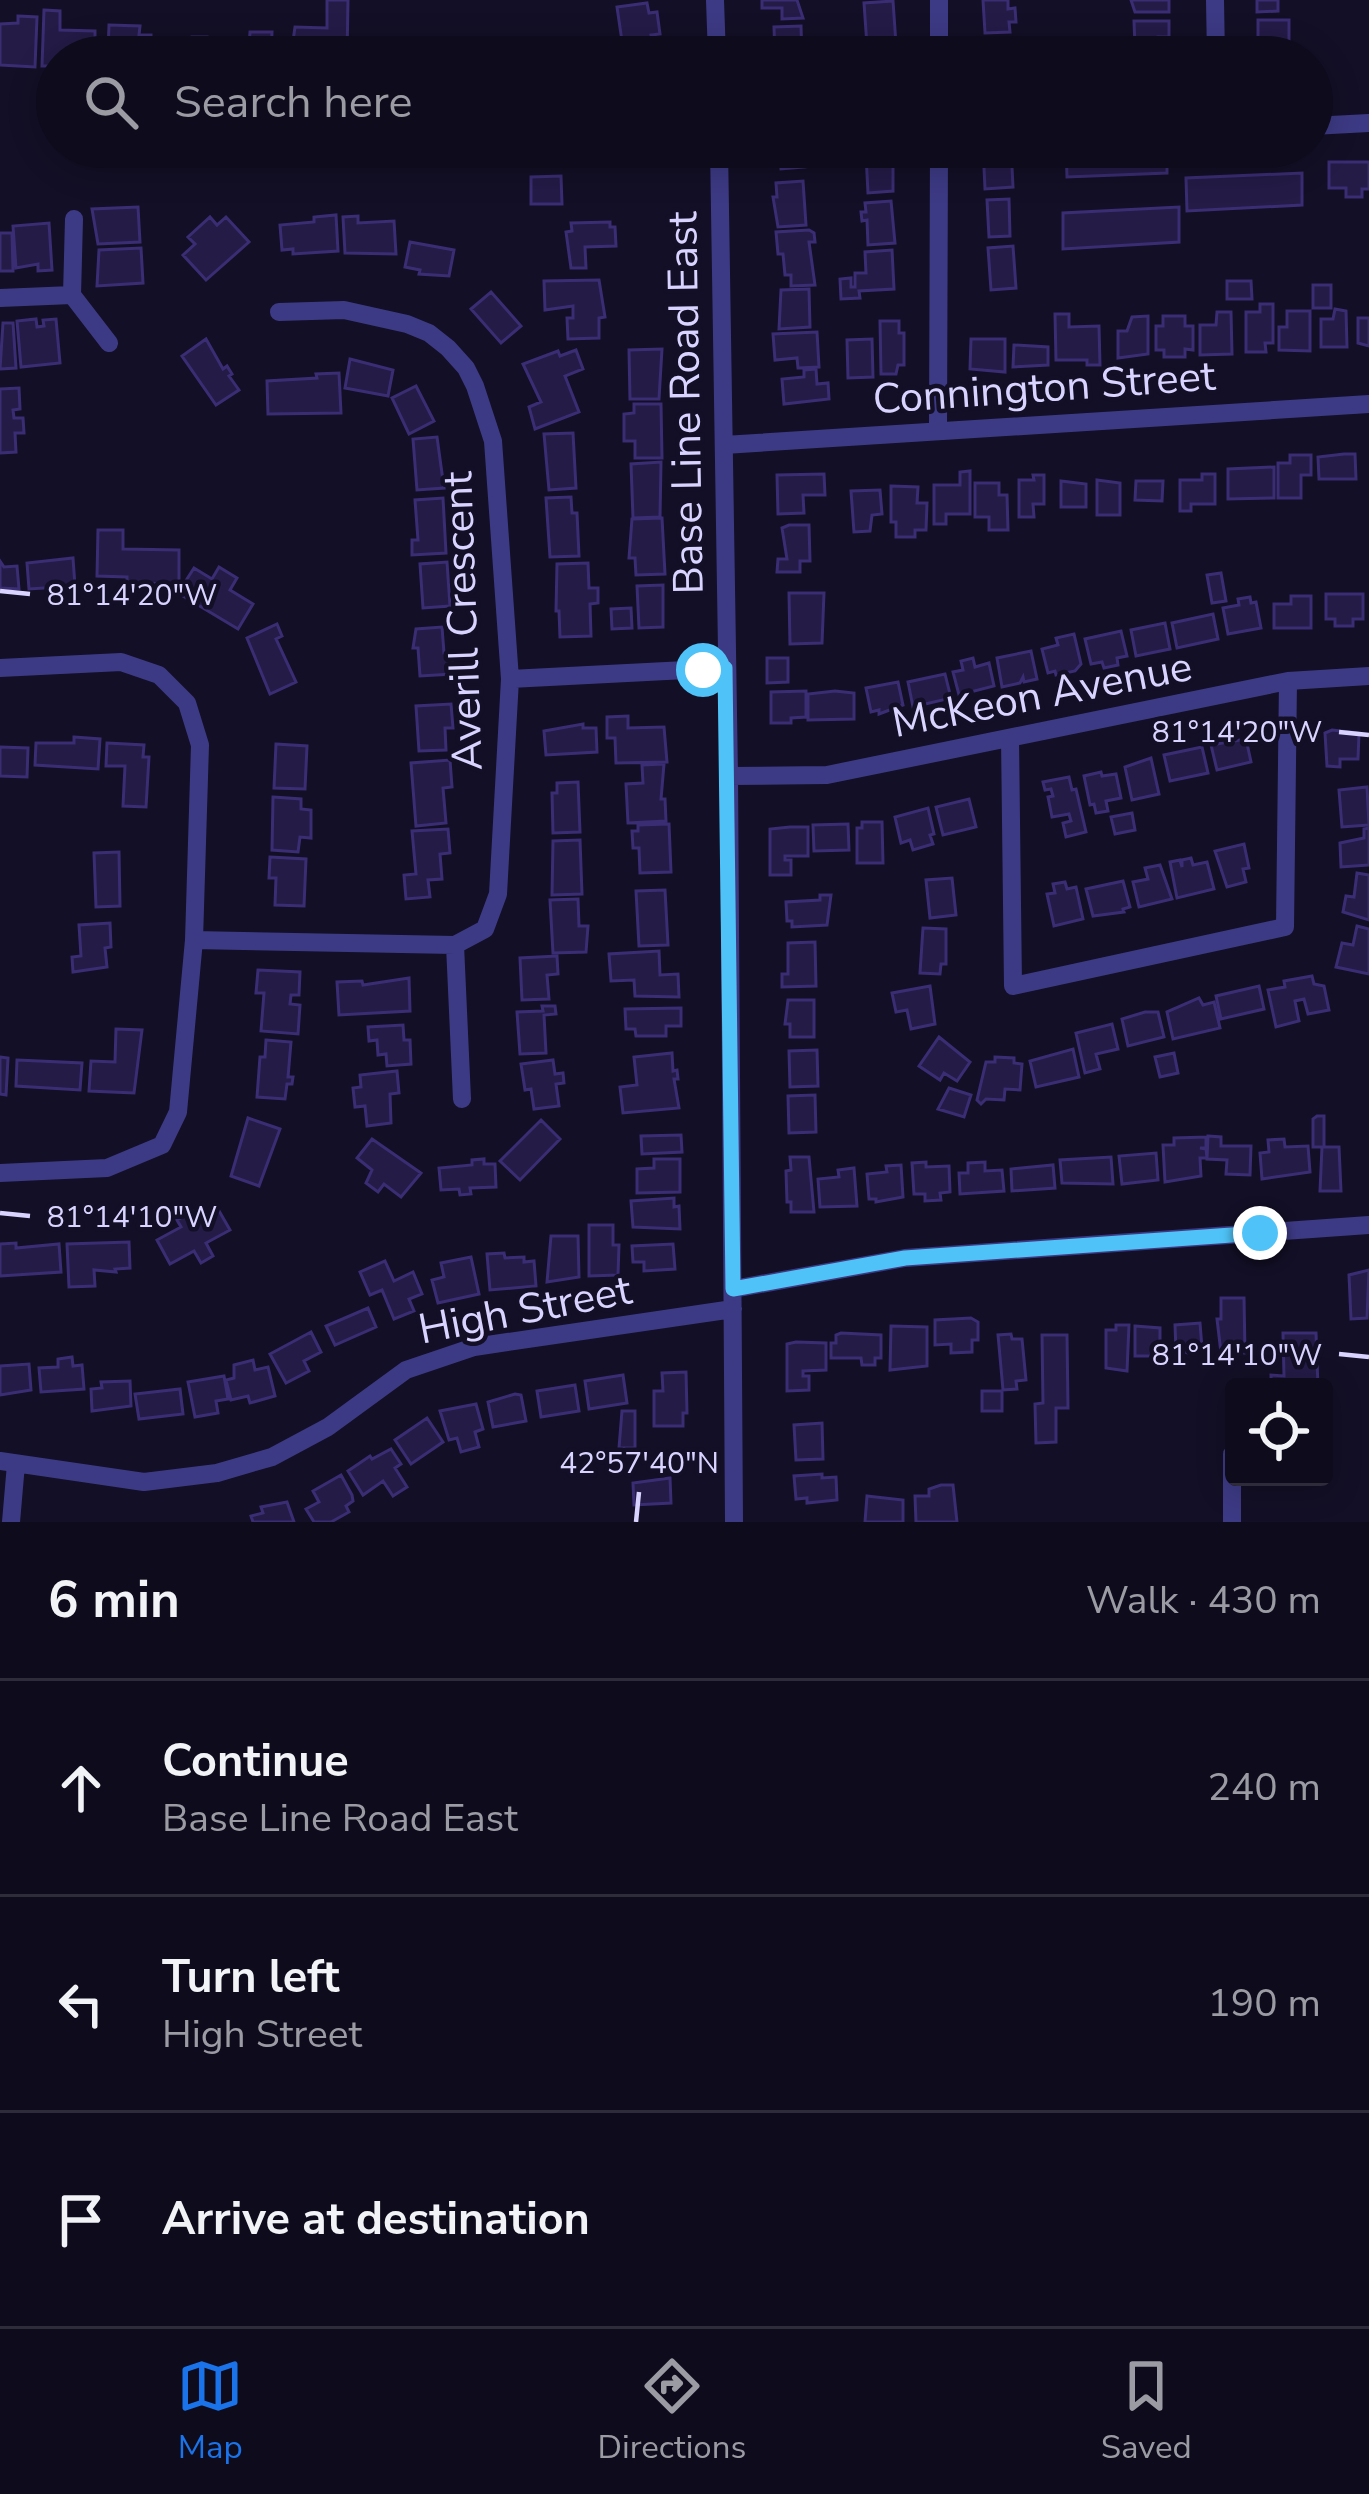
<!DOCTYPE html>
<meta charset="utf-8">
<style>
:root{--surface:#0e0b1c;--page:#1c1929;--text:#f1f3f6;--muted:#9b9ba3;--line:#2e2b3b;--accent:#1a73e8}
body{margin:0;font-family:"Nunito Sans",sans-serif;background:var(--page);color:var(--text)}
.controls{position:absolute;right:36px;bottom:36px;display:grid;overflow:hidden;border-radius:12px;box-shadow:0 6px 30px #0003}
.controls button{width:108px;height:108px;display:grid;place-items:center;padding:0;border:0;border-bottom:3px solid var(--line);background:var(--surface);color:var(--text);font:60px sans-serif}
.stop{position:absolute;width:36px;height:36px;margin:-27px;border:9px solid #4fc3f7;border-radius:50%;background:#fff}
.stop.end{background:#4fc3f7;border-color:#fff;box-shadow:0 3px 12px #0008}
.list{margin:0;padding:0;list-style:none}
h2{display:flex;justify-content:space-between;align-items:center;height:156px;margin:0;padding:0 48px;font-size:51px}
h2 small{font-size:39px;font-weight:400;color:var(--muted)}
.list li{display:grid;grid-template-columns:78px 1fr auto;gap:36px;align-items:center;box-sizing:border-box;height:216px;padding:0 48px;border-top:3px solid var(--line)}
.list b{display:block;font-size:45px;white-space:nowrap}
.list p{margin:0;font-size:39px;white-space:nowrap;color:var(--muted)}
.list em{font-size:39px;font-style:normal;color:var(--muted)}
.icon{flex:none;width:66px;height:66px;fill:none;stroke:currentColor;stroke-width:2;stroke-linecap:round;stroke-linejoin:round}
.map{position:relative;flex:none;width:1369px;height:1522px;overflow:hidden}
.search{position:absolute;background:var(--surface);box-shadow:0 6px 30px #0003;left:36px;right:36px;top:36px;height:132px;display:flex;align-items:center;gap:30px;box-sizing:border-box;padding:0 42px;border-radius:66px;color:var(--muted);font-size:45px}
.sheet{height:804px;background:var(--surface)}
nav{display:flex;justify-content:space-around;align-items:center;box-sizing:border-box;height:168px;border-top:3px solid var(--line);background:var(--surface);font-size:33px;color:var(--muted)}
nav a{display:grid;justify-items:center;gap:6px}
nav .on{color:var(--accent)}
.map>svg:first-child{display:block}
.building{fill:#241b47;stroke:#3b2d73;stroke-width:3}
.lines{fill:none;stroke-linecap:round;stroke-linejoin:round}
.minor{stroke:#3d3a85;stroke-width:18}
.route{stroke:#4fc3f7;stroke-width:15}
.ticks{fill:none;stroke:#d9d4ff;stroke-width:4.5}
.labels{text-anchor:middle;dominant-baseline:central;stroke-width:9;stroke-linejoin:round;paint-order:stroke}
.street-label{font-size:42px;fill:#d9d4ff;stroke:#130f26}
.ticks-label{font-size:30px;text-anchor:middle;fill:#d9d4ff;stroke:#130f26;stroke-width:9;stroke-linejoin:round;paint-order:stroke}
</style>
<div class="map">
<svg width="1369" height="1522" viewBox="0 0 1369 1522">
<rect width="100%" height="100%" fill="#130f26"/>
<!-- building -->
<path class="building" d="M327 0H348L347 57H316V52H307V55H291L295 27 327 28Z
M762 0H797L803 18 782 19V8H762Z
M983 0H1008V9L1015 8 1016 22H1009L1010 32 985 33Z
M1131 0H1169V12H1135Z
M1257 0H1278V11L1257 12Z
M893 1 896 44 867 46 864 3Z
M647 3 649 13 657 12 660 34 651 35 654 51 624 55 617 7Z
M44 10 60 11V30L95 31V56L57 57V66H42Z
M18 16 37 17 35 67 0 65V24L18 23Z
M1258 20H1289V43H1258Z
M1134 21H1169V37H1158V46L1135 47Z
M109 25 140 26 139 35H151V56L108 51Z
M801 26 802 57H775L774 27Z
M250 32H272L271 57H217V45L249 47Z
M192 37H207L206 57H191Z
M1017 41 1018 57H985V43Z
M779 147H811L812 162H804L805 167 781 169Z
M983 147H1011L1013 187 985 189Z
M1066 147H1167V173L1067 177Z
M893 154V191L868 193 866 155Z
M1329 162H1369V189H1362V197H1346V188H1329Z
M1302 173V205L1187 211 1186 178Z
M561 176 562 204H531V177Z
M803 181 806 225 778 227 773 197H777L776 183Z
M1009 199 1010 236 989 237 987 200Z
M891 201 895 243 868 245 867 220 862 221 861 212H866L865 203Z
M138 207 140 242 98 244 92 209Z
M1179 207V242L1063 249V213Z
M336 215 338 251 293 254V249L282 250 280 225 314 222V217Z
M358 216V223L394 221 396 254 345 253 343 217Z
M210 217 217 225 226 217 249 242 206 280 183 255 195 244 188 237Z
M610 222V227H615L616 246 585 247 586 268H571L566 232 572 231 571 223Z
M49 223 52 270 38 271V264L16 268 13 226Z
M809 230 814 233 815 242H809L815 285 791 286V275H785L783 254H778L776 232Z
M0 233H12L13 271H0Z
M410 242 454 250 449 276 419 274 420 270 405 267Z
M1013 246 1016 288 991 290 988 248Z
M141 248 143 283 97 286 99 250Z
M892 250 894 289 859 291 860 298 841 299 840 279 851 278V287H855V273H866L865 252Z
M599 280 605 317 599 318V338L568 339 567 318H573V306L545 310 544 281Z
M1227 281H1251L1252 299H1227Z
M1313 285H1331V308H1313Z
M809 289 810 327 779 329 781 290Z
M491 292 521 326 501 343 471 309Z
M1260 304H1273V343H1265L1266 352H1246V312H1260Z
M1335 309 1346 311 1347 347H1321V319H1333Z
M1287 311H1310V351L1279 350V327H1287Z
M1217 312H1231L1232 354 1200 355V325H1216Z
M1055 314H1069V327L1099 326 1100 365H1087V360H1056Z
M1148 316V354L1118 358V331H1127L1132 317Z
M1163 316H1185V326H1193V350L1185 349V357H1164V350H1156V326H1163Z
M1358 318H1369V346L1358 343Z
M36 319 37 327 44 326 43 320 56 319 60 363 21 367 17 321Z
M880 321H899V333H904V365H898L896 374H881Z
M3 323H13L16 368 0 369Z
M817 332 819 367 798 368 797 358 775 360 773 334Z
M206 339 223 369 227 366 232 374 229 376 239 390 216 405 182 356Z
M872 339 873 377 848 378 847 340Z
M971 339H1005V372L970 369Z
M1014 345 1048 347V365L1013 367Z
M662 349 659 399H630L629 350Z
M576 350 583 369 565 376 579 412 535 429 529 407 541 402 523 364 558 351 560 356Z
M350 359 393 370 388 396 345 388Z
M816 369 817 384 828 383 829 399 784 404 782 379 804 377V370Z
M339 373 341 413 268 414 267 381 317 378 316 374Z
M416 386 434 421 409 434 392 398Z
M19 388 20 409 13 410 14 418H23L24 433H15L16 452 0 453V389Z
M634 404H661L662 458H635V441H624V414L634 413Z
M573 433 576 488 549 490 544 434Z
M437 437 444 488 417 490 413 439Z
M1344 454H1355L1356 479H1319L1318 457Z
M1290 455H1311V475H1301V498H1278V463H1290Z
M661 462 660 517 633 518 631 464Z
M1274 467V498L1228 499V469Z
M970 471V514H946V524H934V485H960V472Z
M824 474 825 495H803L804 513 778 514 777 475Z
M1202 474H1215V504H1191V511H1180V480H1202Z
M1033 475H1044V504H1033L1034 517H1019V480H1034Z
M1097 480 1120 483V515H1097Z
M1061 481 1086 484V507H1061Z
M1136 481H1163L1162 501 1135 500Z
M975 483H999V495H1007L1008 530H989V517H975Z
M891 486 918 487 917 503H927L926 530H915V537H896V522H891Z
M880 490 882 514 872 515 870 531 854 532 851 491Z
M571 497 572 513H577L579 556 550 557 546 498Z
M443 498 446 553 412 555V540H418L415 500Z
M662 518 665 574 636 575 635 558H629L632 519Z
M789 525H809L810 561H800V572H777L778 559H787L782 528Z
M98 530H123V549L179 550V584L127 583V577L97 576Z
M73 558 75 586 29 589 27 563Z
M0 561 4 567 17 566 19 589 0 588Z
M447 562 450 606 423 608 420 564Z
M588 563 589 588H598V603L590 604 591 636 560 637 559 611H556L557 564Z
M219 567 237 578 230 590 253 604 238 629 178 593 194 568 212 579Z
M1221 573 1226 601 1212 603 1207 575Z
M663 585V627L639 628 637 586Z
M789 593H824L822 643 790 644Z
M1326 594H1363V619H1353V626H1335V619H1326Z
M1291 596H1311V628H1274V604H1291Z
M1250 597 1251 603 1256 602 1261 628 1228 634 1223 608 1239 605 1238 599Z
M631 608 632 628 612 629 611 609Z
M1213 614 1218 639 1177 648 1172 623Z
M1165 623 1170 649 1136 656 1131 630Z
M277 624 282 636 276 639 296 682 270 694 247 638Z
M442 627 444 653H452L453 674 420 676 418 648H413L416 629Z
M1121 631 1127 656 1117 658 1118 665 1104 668 1102 662 1091 664 1085 639Z
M1074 634 1081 664 1075 671 1056 675 1055 671 1048 673 1042 649 1058 645 1056 638Z
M1031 651 1037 679 1024 682 1023 677 1020 683 1002 687 997 658Z
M767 658H788V682L767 683Z
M973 658 975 667 989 663 994 686 959 695 953 672 963 670 961 661Z
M945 674 951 698 913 707 908 682Z
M898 682 903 705 879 714V710L871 712 866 688Z
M806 691V717L791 718V723H771V692Z
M835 691 854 693V719L808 720V694Z
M451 704 453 728H445L446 750 419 751 416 706Z
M628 716V728L664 727 667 762 616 763 615 738H607V717Z
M583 724V728H596L597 752 546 755 544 731Z
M1332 730 1359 733 1358 759H1340V767L1327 766 1325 733Z
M74 737 100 739 98 769 35 765 36 743H74Z
M1246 739 1251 762 1217 770 1211 745Z
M107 743 144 745 143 757H149L146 807 123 806 125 766H106Z
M276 744 307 746 305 789 274 788Z
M0 747 28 748 27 777 0 776Z
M1202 747 1208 773 1170 781 1164 755Z
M1151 758 1159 794 1132 800 1125 767Z
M450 760 452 787 443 788 446 823 416 826 411 763Z
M664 764 661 799H665L666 821 628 823 626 784 643 783 642 765Z
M1101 772 1102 776 1116 774 1121 798 1106 801 1108 811 1096 813 1094 804 1090 805 1084 776Z
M1069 777 1072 790 1076 789 1086 832 1066 837 1063 823 1071 821 1069 814 1052 817 1048 797 1053 796 1051 789 1045 790 1043 782Z
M578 782 580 832 553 833 552 793H557V783Z
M1367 787 1369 825 1342 827 1339 790Z
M273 797 301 799V809L311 810V838L300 837 298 852 272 850Z
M969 799 976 827 943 835 936 807Z
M928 808 934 834 930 835 933 844 913 850 910 840 901 843 895 817Z
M1132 813 1135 830 1115 834 1111 817Z
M862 822H882L883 863H857V828H862Z
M669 824 671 872 640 873 639 848H633L632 831H638V825Z
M848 824 849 850 814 851 813 825Z
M790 827H808V856H785V860H791V875H770V829Z
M1369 828V865L1341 867 1340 843 1364 838V829Z
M448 829 450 853 440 854 442 879 428 880 430 897 406 899 404 875 416 874 412 831Z
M580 840 582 894 552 895 553 841Z
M1244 844 1249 868 1243 869 1246 882 1227 887 1215 851Z
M119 852 120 906 96 907 94 853Z
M270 857 306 859 304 906 275 905 276 878H269Z
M1191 858 1193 865 1207 862 1214 889 1177 898 1170 862 1180 860 1182 867V860Z
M1160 865 1172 899 1139 907 1133 882 1148 879 1145 868Z
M1357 873 1369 875V920L1343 912 1346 896 1354 897Z
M952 878 956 915 930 918 926 880Z
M1123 881 1130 907 1123 909 1124 912 1093 916 1086 889Z
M1065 882 1067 889 1076 887 1083 919 1054 926 1047 894 1055 893 1053 884Z
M665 890 668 945 639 946 636 891Z
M820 895H831L827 925 792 927V921H787L786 902 820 900Z
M578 899 579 926H588L586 952 553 953 550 900Z
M110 923 111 947 105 948 107 967 73 972 72 957 81 956 79 925Z
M1357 926 1369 929V974L1336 967 1342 943 1353 945Z
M923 928 946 929V964H941L940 974 920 973Z
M815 942 816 986 782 987V974H788V943Z
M659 951 660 975 678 974 679 997 635 996 634 980 611 981 609 954Z
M557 956 558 974 547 975 549 999 522 1000 520 958Z
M258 970 300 972 299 995H291L290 1004 300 1005 298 1034 261 1031 264 993H256Z
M1312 976 1314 984 1324 986 1329 1010 1308 1014 1304 999 1295 1001 1299 1021 1276 1027 1268 990 1285 987 1284 981Z
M409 978 410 1011 339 1015 337 982 362 981 363 985Z
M930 986 935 1024 911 1029 907 1010 896 1012 892 993Z
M1259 986 1264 1009 1221 1019 1216 996Z
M1199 998 1203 1005 1214 1002 1220 1028 1173 1039 1167 1012Z
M788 1000H814V1037H790V1024H785Z
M542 1006H555L556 1014 544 1015 546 1053 520 1054 517 1012 543 1011Z
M681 1008V1026H666V1036H636L635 1029H626L625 1009Z
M1145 1012H1158L1164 1037 1128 1046 1122 1019Z
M1112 1024 1118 1049 1096 1054 1100 1069 1085 1073 1076 1033Z
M403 1025 404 1040H410L411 1064 387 1066 386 1054 378 1055 377 1040 369 1041 368 1027Z
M116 1029 142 1030 134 1093 89 1091 91 1061 115 1062Z
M939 1037 970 1062 957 1081 944 1073 940 1080 919 1066Z
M266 1040 291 1042 288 1077H293L292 1084H287L285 1099 257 1097 260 1057H265Z
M1073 1049 1079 1077 1036 1087 1030 1061Z
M817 1050 818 1086 790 1087 789 1051Z
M672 1053 673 1071 677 1070 678 1079H674L679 1108 623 1113 620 1087 637 1085 634 1057Z
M1174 1053 1178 1073 1160 1077 1155 1057Z
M0 1057 8 1058 6 1095 0 1094Z
M995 1057 1014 1058V1063L1022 1064 1020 1090 1005 1089 1004 1100 986 1099 981 1104 977 1100 986 1062H995Z
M17 1060 82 1063 80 1090 16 1086Z
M553 1060 555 1074 563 1073 564 1083 556 1084 559 1106 534 1109 531 1089 525 1090 521 1064Z
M397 1071 399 1093 390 1094 391 1123 367 1126 365 1106 355 1107 353 1088 361 1087 360 1075Z
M949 1088 971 1095 964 1117 938 1109Z
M815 1095 816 1132 789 1133 788 1096Z
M1317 1116H1324V1147H1339L1341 1191H1320L1322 1147H1313V1119Z
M248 1118 280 1129 259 1186 231 1176Z
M541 1120 560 1139 520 1180 500 1161Z
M681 1135 682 1152 642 1154 641 1136Z
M1208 1136 1221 1137V1146H1251L1250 1175 1226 1174 1227 1160 1207 1159Z
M1206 1137V1148H1200L1206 1149 1207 1158H1200L1201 1176 1165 1182 1163 1145H1174V1138Z
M372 1139 421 1173 401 1197 384 1184 378 1192 366 1183 372 1170 357 1158Z
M1284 1139 1285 1147 1308 1146 1310 1172 1262 1179 1260 1153 1269 1152 1268 1140Z
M1156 1153 1158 1180 1122 1184 1119 1156Z
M790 1157H809L814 1212H791V1202H787L786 1171 791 1170Z
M1111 1157 1113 1184 1062 1183 1060 1160Z
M484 1159V1164H495L496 1187 470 1188 471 1194 460 1195 459 1189 441 1190 439 1168 472 1165V1160Z
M654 1159H680V1192L637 1193V1169L654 1168Z
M926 1162V1167L949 1166 950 1192 940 1193 941 1200 925 1201V1194H914L912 1163Z
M985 1162V1171L1002 1170 1004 1191 960 1194 959 1173H968V1163Z
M901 1165 903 1197 876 1202V1199H869L867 1174 887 1172 886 1166Z
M1053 1165 1055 1188 1012 1191 1011 1169Z
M854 1168 857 1206 820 1207 818 1179 839 1177 838 1170Z
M674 1198V1207L679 1206 680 1229 633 1227 631 1201Z
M199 1208 204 1218 218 1209 230 1230 206 1243 213 1256 201 1263 194 1251 170 1264 157 1240 181 1227 177 1220Z
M589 1225H613V1245H619L618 1275 589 1276Z
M551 1236H578L579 1277 547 1282Z
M129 1242 130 1268 115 1269 116 1272 94 1270 95 1286 69 1287 67 1244Z
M16 1243V1248L59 1244 61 1272 0 1276V1244Z
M673 1244 675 1269 644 1271V1262H633L632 1246Z
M504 1253 505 1258 524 1257V1262L534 1261 536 1286 490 1290 487 1254Z
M471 1257 479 1294 438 1303 432 1280 444 1277 441 1263Z
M385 1261 394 1281 413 1272 422 1294 409 1299 414 1311 394 1319 382 1290 370 1295 360 1272Z
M1369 1270 1367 1318 1351 1319 1349 1275Z
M1221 1298H1244L1245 1353H1221L1217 1319H1221Z
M368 1308 376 1327 335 1345 326 1326Z
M971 1318 978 1322V1340H972V1352L951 1353V1344L935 1345V1320Z
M1200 1323 1202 1348 1195 1349V1354L1176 1351 1175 1325Z
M1116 1325H1129L1127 1371 1106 1368V1330H1116Z
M891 1326 927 1327V1366L890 1370Z
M1135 1326 1160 1328V1356H1135Z
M311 1332 321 1352 304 1361 309 1371 286 1383 270 1354Z
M841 1333 881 1335V1358H875V1365H862L861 1358H831V1343H836V1335Z
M1283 1333H1316L1318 1387H1271V1375L1284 1376Z
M1011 1334 1012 1339H1022L1026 1380 1016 1381 1017 1389 1003 1390 998 1335Z
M1042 1335H1067L1068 1408H1056V1442L1036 1443 1035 1404 1043 1403Z
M796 1342 826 1343V1370L803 1371V1376H809V1390L787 1391V1344Z
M72 1357 73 1366 82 1365 84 1389 41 1392 39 1368 58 1367V1359Z
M253 1360 255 1370 268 1367 275 1396 250 1403 248 1396 231 1400 226 1380 234 1378V1365Z
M29 1364 31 1390 0 1395V1366Z
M686 1372 687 1413H683V1426H654V1391H663L662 1373Z
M623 1375 627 1403 589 1409 585 1381Z
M224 1376 228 1399 216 1401 218 1413 195 1417 188 1382Z
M130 1381 131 1406 92 1411 91 1389 102 1388 101 1382Z
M575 1385 579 1411 541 1417 537 1391Z
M180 1389 183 1414 139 1419 135 1394Z
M982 1391H1002V1411H982Z
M515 1394 521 1395 526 1421 493 1427 488 1402Z
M476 1404 483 1429 475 1432 479 1447 461 1452 457 1438 449 1440 440 1411Z
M622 1411H635V1448H619Z
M427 1418 443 1442 411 1464 395 1440Z
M822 1423 823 1459 796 1460 794 1425Z
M391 1449 401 1464 395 1468 407 1487 393 1496 383 1481 363 1495 348 1471 370 1456 372 1459Z
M822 1474V1478L836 1477 837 1500 807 1503V1498L796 1499 794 1476Z
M341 1475 352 1495 353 1501 346 1506 349 1512 331 1522H314L306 1509 319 1502 313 1491Z
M670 1478 671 1503 634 1505 633 1483Z
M941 1485H953L957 1522H916L915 1496H929V1489Z
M867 1496 903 1500V1522H865Z
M287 1502 294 1522H253L251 1516 263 1513 261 1507Z"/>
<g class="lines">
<!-- minor -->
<path class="minor" d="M715 0 717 57
M1215 0 1216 57
M939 57V0
M1312 126 1369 123
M719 147 729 776 734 1522
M74 219 72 295 109 343
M0 298 72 295
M938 430 939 147
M724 445 1369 404
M0 668 121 662 159 675 187 703 200 745 194 940 178 1112 162 1145 107 1168 0 1173
M510 679 725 668
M1010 738 1013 986 1285 927 1288 681
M729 776 827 775 1288 681 1369 676
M194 940 455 945 485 929 498 894 510 679 493 441 475 386 466 368 448 348 429 333 407 324 344 310 279 312
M455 945 462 1099
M733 1289 905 1258 1369 1225
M1232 1454V1522
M0 1461 144 1482 217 1473 272 1457 328 1427 406 1370 474 1347 733 1309
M11 1522 16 1464"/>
</g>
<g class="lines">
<!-- route -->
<path class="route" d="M703 670 725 668 733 1289 905 1258 1260 1233"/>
</g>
<!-- ticks -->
<path class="ticks" d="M0 591 30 594M1339 732 1369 735M0 1213 30 1216M1339 1354 1369 1357M636 1522 639 1492"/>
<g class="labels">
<!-- street labels -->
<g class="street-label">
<text transform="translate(1044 388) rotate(-4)">Connington Street</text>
<text transform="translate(686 403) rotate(-91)">Base Line Road East</text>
<text transform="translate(463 621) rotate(-92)">Averill Crescent</text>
<text transform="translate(1042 695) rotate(-11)">McKeon Avenue</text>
<text transform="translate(525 1310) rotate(-11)">High Street</text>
</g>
</g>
<g class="ticks-label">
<text x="132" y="605">81°14'20"W</text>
<text x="1237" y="742">81°14'20"W</text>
<text x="132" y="1227">81°14'10"W</text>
<text x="1237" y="1365">81°14'10"W</text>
<text x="639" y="1473">42°57'40"N</text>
</g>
</svg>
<div class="controls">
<button><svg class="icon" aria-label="locate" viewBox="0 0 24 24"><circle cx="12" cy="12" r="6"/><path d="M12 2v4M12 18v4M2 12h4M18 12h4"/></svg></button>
</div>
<div class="stop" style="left:703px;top:670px"></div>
<div class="stop end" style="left:1260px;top:1233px"></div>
<div class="search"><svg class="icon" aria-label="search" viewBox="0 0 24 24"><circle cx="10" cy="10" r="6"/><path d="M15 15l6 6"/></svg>Search here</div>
</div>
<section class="sheet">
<h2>6 min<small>Walk · 430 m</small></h2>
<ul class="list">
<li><svg class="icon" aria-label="ahead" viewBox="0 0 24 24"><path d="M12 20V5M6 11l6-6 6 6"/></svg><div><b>Continue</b><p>Base Line Road East</p></div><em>240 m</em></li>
<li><svg class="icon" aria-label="left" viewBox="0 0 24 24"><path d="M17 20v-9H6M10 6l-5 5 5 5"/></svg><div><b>Turn left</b><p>High Street</p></div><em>190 m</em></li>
<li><svg class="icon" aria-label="arrive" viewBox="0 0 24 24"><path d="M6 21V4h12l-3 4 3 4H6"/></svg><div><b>Arrive at destination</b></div></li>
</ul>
</section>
<nav>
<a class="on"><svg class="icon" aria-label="map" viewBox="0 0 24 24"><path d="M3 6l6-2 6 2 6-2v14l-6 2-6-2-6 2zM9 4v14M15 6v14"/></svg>Map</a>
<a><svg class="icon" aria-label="directions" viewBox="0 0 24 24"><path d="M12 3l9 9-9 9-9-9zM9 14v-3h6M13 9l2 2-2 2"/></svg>Directions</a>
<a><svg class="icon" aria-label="saved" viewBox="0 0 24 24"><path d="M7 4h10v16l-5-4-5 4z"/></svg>Saved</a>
</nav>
